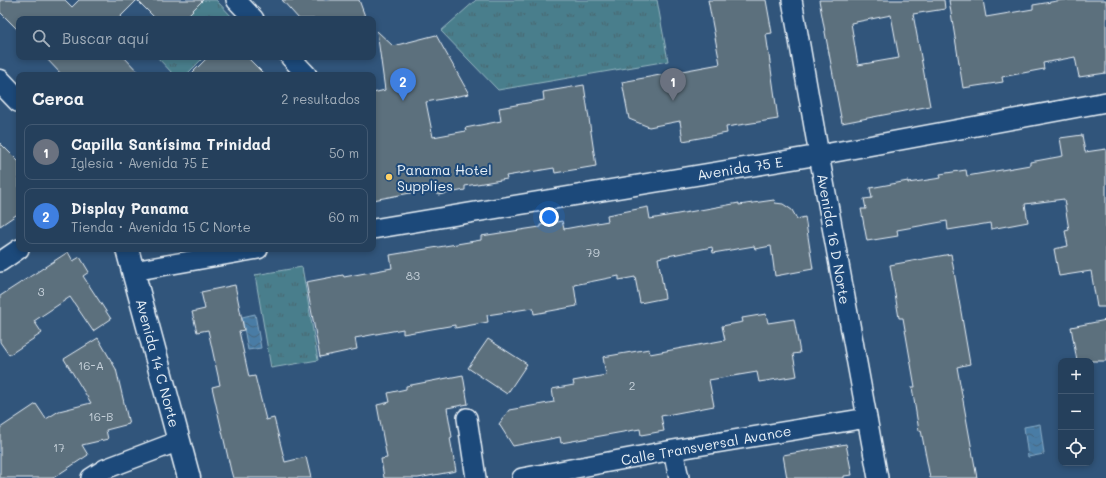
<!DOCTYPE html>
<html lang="es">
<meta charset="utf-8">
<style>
:root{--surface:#25405c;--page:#2d4762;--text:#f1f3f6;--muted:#a3afbb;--line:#425972;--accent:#eead8d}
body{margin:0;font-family:Mali,sans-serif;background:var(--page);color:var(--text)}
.controls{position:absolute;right:12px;bottom:12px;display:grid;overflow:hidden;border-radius:8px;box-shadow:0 2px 6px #0003}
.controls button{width:36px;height:36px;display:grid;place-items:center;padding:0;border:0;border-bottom:1px solid var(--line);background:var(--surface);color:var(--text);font:20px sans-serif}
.you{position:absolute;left:549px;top:217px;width:14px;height:14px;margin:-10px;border:3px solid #fff;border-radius:50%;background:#1a73e8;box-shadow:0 0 0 6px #1a73e833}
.badge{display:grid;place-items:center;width:26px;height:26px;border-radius:50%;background:var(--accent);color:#fff;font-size:13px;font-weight:700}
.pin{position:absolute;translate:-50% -33px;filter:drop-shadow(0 1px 2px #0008)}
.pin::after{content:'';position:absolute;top:21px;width:14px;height:12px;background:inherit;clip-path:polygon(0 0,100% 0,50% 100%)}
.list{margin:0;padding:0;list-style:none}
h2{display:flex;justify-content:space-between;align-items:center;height:52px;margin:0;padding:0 16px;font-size:17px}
h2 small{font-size:13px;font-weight:400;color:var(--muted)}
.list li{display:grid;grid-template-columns:26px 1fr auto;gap:12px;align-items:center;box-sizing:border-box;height:56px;margin:0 8px 8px;padding:0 8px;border:1px solid var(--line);border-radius:8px}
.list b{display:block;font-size:15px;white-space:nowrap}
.list p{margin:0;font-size:13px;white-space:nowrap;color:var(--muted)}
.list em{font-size:13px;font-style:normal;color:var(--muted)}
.icon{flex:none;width:22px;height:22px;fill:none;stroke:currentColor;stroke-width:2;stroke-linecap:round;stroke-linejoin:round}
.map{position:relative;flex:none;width:1106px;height:478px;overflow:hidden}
.search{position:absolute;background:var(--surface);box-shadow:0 2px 6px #0003;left:16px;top:16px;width:360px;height:44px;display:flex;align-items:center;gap:10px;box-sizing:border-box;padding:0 14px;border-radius:8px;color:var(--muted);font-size:15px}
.panel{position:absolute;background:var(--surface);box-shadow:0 2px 6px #0003;left:16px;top:72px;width:360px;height:180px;border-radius:8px}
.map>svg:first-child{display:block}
.grass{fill:url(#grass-tufts);stroke:#98b8c2}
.water{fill:url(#water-waves);stroke:#88abc6}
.building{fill:#5c6f7d;stroke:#e8f1f8;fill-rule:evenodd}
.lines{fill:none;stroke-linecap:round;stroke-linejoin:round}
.street-casing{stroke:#e8f1f8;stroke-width:22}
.secondary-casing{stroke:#e8f1f8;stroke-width:25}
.street{stroke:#1f4a7a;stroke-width:19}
.secondary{stroke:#1f4a7a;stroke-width:22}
.poi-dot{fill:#ffd166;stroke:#1f4a7a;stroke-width:1.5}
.labels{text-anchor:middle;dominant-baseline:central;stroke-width:4;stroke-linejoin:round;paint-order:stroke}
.number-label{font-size:12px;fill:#c5d0d9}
.street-label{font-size:14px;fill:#e8f1f8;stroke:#1f4a7a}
.poi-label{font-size:14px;fill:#e8f1f8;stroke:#1f4a7a;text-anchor:start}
</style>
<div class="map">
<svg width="1106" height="478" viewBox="0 0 1106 478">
<defs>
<pattern id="grass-tufts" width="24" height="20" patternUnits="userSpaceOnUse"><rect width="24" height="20" fill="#487e8c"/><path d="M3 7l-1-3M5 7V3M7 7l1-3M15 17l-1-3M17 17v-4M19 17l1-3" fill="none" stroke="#47666e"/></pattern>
<pattern id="water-waves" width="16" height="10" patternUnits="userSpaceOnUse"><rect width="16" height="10" fill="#487ca5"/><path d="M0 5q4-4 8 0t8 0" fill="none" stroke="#47657c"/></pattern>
</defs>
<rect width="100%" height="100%" fill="#31557b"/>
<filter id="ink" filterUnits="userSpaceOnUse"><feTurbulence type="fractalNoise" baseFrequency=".025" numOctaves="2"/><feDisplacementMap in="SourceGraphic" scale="8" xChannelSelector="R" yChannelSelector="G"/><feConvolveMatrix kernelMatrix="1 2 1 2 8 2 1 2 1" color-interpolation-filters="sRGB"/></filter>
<g filter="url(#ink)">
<!-- grass -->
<path class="grass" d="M203 0H216L234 19H183Z
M476 0H657L668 61 498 90 441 31Z
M157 57H204L186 75H174Z
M302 267 318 360 271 368 255 275Z"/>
<!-- water -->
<path class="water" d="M255 314 261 348 248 350 242 317Z
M1040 424 1044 454 1028 457 1024 427Z"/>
<!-- building -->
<path class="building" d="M0 0H65L72 7 79 0H203L184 19H156L137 0 118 19H19V31L0 12Z
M282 0H359L366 19H299Z
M708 0H766L772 33 766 34 778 119 726 127 727 133 683 141 680 121 649 127 629 119 622 82 720 64Z
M819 0H944L945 9 913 14 930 106 842 123ZM891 15 899 58 858 65 851 23Z
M949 0H983L986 17 1033 9V5L1063 0H1106V73L1079 77 1075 57 1043 63 1044 69 1002 77 1003 82 963 88Z
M377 31 393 46 436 35 469 94 426 102 433 137 466 131 465 128 501 121 499 108 544 100 543 92 584 85 596 166 555 173 554 168 506 176 507 179 465 186V190L438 195 437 188 373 200V93L385 90Z
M45 57H124L141 75H62Z
M208 57H247L265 75H190Z
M1082 135 1085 152 1106 149V307H1097L1091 271 1059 276 1054 249 1068 246 1065 231 1069 230 1064 199 1025 204 1028 222 991 229 990 223 948 230 947 221 897 230 898 236 867 241 861 209H866L864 199 872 198 870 188 908 181V183L941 178 940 174 966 170 967 176 1030 165V162L1063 156 1060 138Z
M0 143 19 162V213L0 226Z
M774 200 775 203 783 204 792 210 797 219 805 217 813 269 775 276 771 246 755 249 754 246 713 253 712 247 658 258 665 298 640 303 635 277 619 280V276L574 285 577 306 534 314 533 308 487 315 488 322 455 328V325L403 334V329L355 338 357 349 320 357 306 282 343 275 344 277 392 268 390 255 481 240V236L540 227V225L562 221 564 229 608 221 607 215 648 207 650 219 739 203V205Z
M68 252 73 261 80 257 89 272 83 276 111 319 93 331 70 297 34 321 42 333 9 355 0 342V296Z
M951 254 970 364 957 367 977 478H930L921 430 919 431 912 387H915L903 318H899L890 265Z
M235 285 244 330 239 331 249 377 255 376 266 420 274 418 285 462 306 457 311 478H233L231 471 212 387 220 385 208 330 197 332 192 312 205 309 201 292Z
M766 314 768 323 794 319 800 353 793 354 797 376 759 382 757 372 709 380 714 406 661 416 664 431 641 435 640 429 561 443 560 437 513 446 499 424 509 410 554 402 552 389 574 385 573 381 606 375 603 357 649 349 650 354 725 340 722 326 743 322 742 318Z
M1106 320V361H1077L1071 327Z
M98 338 116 369 129 424 106 430 108 439 82 445 88 455 53 478H0V428L36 404 46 419 59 411 91 403 64 359Z
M488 339 527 364 507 394 468 368Z
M463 375 468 404 447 408 452 437 450 438 456 471 418 478H384L381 459 387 458 377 405 390 402 388 393 406 389V386Z
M846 444 852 475 844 476V478H787L783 455Z"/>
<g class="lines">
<defs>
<path id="street" d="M236 0 254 19
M792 0 819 155 878 478
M290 57 307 75
M373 229 819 155 1106 102
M0 262 19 249
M133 271 258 249
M467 418 476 478
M673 450 679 478
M91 478 105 469 179 441
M522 478 673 450 867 418"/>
<path id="secondary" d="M0 81 19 101
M127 249 189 478"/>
</defs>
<!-- street casing -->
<use href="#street" class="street-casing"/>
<!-- secondary casing -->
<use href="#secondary" class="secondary-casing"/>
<!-- street -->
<use href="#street" class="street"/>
<!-- secondary -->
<use href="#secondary" class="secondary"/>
</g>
</g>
<!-- markers -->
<circle class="poi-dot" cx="389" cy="177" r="4"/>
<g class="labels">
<!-- number labels -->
<g class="number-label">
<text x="593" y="252">79</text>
<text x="413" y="275">83</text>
<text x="41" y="291">3</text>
<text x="91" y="365">16-A</text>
<text x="632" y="385">2</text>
<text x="101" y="416">16-B</text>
<text x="59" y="447">17</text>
</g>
<!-- street labels -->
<g class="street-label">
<text transform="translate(740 168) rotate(-9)">Avenida 75 E</text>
<text transform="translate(834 239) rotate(80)">Avenida 16 D Norte</text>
<text transform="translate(158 363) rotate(75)">Avenida 14 C Norte</text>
<text transform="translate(706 445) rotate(-10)">Calle Transversal Avance</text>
</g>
<!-- poi labels -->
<g class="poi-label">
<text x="397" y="169">Panama Hotel<tspan x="397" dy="16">Supplies</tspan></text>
</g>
</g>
</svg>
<div class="controls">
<button>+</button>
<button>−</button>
<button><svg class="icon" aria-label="locate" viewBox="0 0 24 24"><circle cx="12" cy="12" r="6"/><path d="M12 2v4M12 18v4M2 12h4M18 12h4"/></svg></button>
</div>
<div class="you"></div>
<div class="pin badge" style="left:673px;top:101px;background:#6b7280">1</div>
<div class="pin badge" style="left:403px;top:101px;background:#3f7fe0">2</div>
<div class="search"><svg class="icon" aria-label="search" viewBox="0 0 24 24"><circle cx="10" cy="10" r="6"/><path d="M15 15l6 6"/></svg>Buscar aquí</div>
<section class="panel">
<h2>Cerca<small>2 resultados</small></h2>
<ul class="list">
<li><span class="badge" style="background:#6b7280">1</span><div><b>Capilla Santísima Trinidad</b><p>Iglesia · Avenida 75 E</p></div><em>50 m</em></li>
<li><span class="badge" style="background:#3f7fe0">2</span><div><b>Display Panama</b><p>Tienda · Avenida 15 C Norte</p></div><em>60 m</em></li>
</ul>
</section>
</div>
